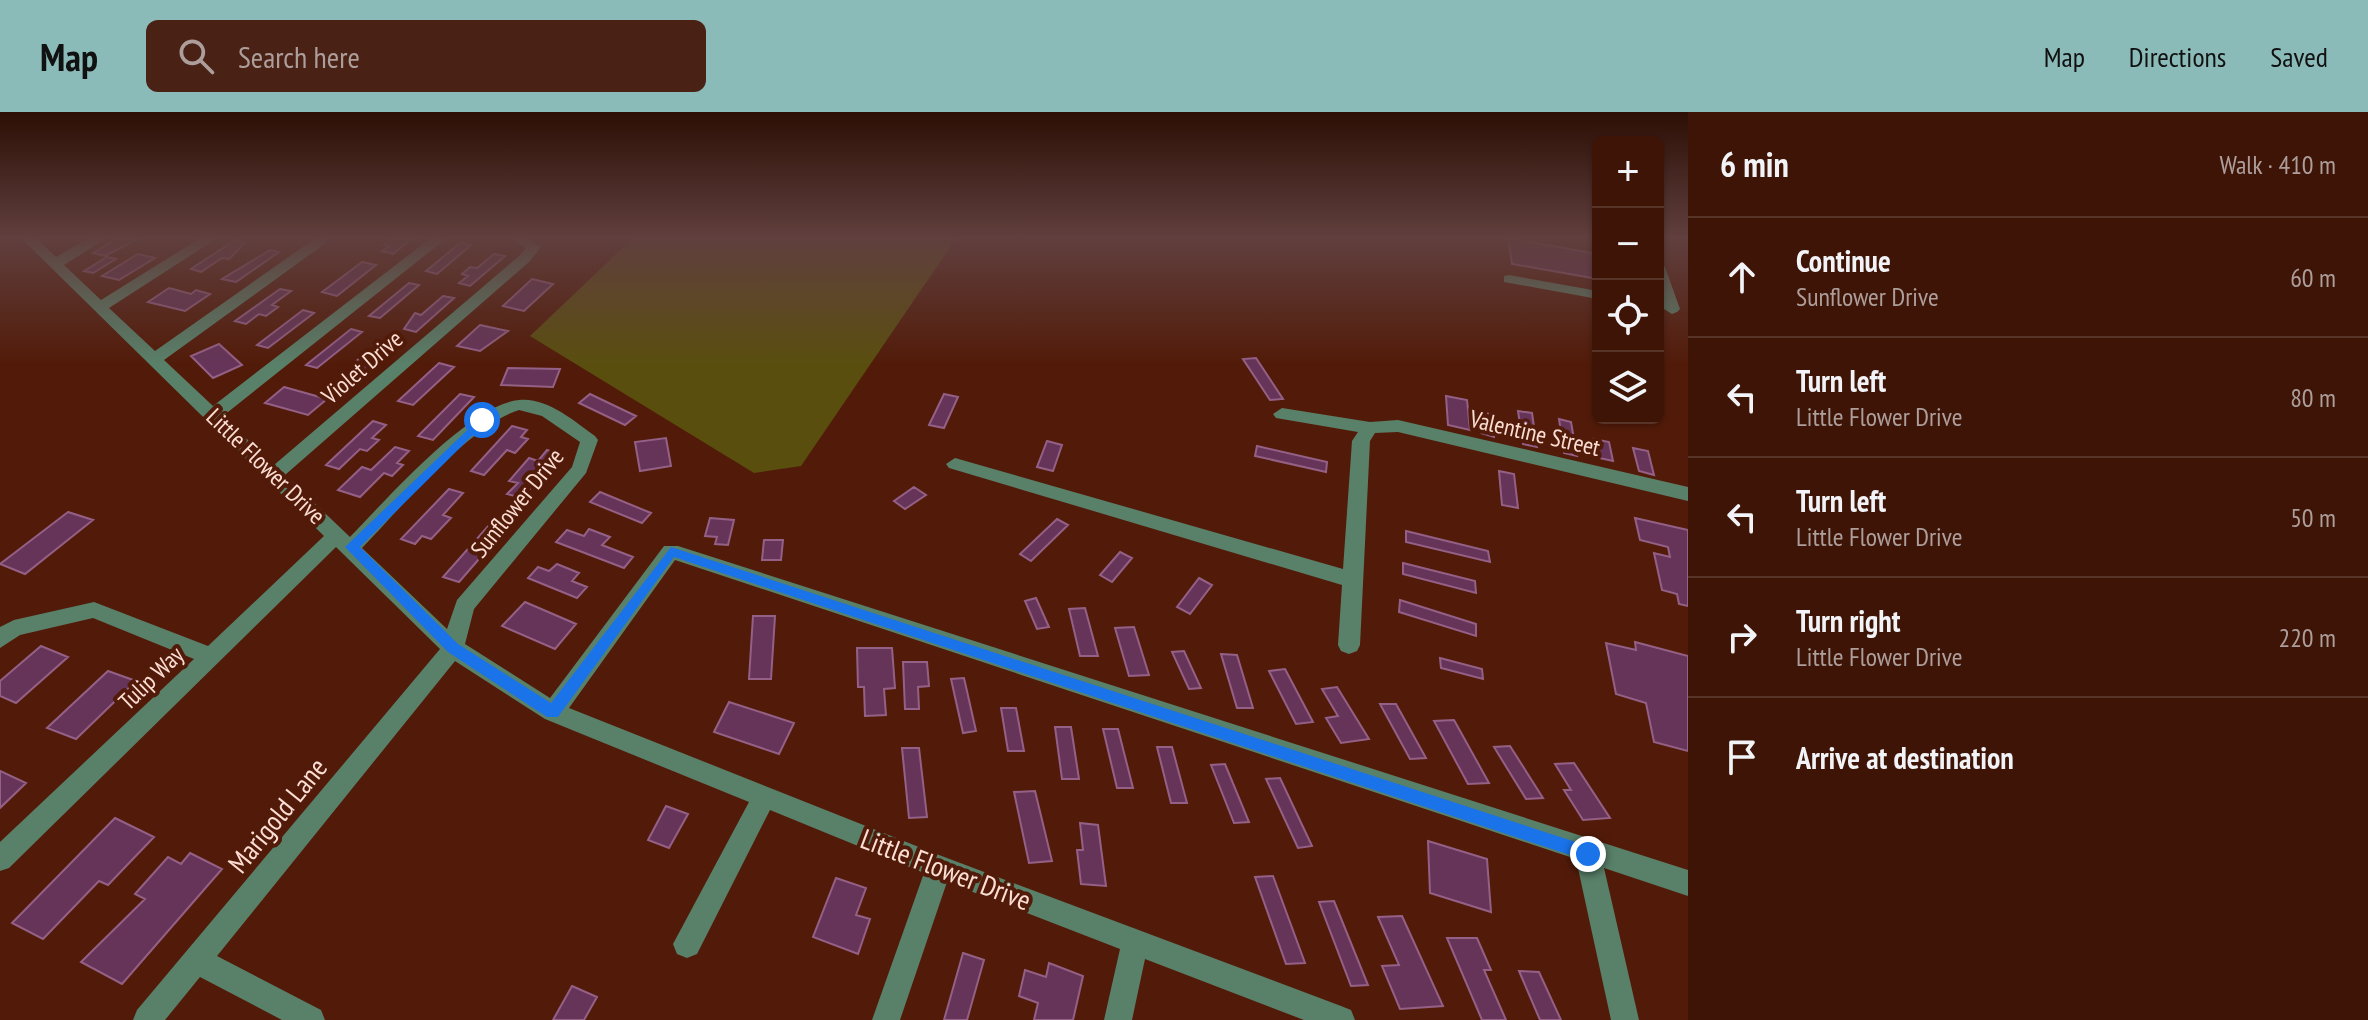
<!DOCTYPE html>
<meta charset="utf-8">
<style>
:root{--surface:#3e1407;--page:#492115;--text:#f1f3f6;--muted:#ad9e9b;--line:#573328;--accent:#8bbbb9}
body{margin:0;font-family:"PT Sans Narrow",sans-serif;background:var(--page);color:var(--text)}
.controls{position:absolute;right:24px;top:24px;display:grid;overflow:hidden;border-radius:12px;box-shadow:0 2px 6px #0004}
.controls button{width:72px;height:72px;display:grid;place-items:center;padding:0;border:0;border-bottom:2px solid var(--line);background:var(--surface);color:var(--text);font:40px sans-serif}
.stop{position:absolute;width:24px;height:24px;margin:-18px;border:6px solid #1a73e8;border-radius:50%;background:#fff}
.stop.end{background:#1a73e8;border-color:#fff;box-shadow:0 2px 8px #0008}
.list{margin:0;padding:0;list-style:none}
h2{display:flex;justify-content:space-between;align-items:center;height:104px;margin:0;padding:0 32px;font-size:34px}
h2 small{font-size:26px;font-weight:400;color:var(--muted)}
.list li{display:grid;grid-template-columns:52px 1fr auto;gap:24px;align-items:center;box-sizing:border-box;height:120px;padding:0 32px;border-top:2px solid var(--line)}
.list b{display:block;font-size:30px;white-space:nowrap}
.list p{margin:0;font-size:26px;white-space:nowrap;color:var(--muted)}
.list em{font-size:26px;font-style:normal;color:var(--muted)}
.icon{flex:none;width:44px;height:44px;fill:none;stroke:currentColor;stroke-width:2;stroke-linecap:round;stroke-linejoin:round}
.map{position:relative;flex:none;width:1688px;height:908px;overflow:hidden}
header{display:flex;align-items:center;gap:48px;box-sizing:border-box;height:112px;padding:0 40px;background:var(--accent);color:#111}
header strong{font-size:38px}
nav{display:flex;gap:44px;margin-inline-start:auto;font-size:28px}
.search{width:560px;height:72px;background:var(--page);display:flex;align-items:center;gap:20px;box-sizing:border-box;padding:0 28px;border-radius:12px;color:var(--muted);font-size:30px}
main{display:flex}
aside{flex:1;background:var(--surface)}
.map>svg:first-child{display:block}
.green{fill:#5a4e0f}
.building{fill:#653458;stroke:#956086;stroke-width:2}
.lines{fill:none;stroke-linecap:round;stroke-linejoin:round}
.minor{fill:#598069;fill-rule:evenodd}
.route{fill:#1a73e8}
.labels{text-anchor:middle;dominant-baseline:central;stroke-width:8;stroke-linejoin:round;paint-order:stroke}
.street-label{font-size:24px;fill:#fcded5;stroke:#521b09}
.near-street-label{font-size:28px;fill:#fcded5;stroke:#521b09}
</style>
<header>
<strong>Map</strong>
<div class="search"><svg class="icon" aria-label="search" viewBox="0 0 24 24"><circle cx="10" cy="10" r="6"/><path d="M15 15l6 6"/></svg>Search here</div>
<nav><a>Map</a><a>Directions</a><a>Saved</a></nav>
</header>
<main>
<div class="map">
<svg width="1688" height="908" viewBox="0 0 1688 908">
<rect width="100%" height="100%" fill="#521b09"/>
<!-- green -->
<path class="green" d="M634 125H957L801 354 754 361 530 224Z"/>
<!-- building -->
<path class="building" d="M119 125H141L105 144 93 141Z
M393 125 399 126 414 125 393 142 382 139 389 134 384 133Z
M1508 126 1598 142V167L1512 152Z
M235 128 245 131 229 147 222 146 201 160 191 157Z
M460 131 471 133 437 162 426 159Z
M270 138 279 140 236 170 222 167Z
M138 142 155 146 119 168 102 164Z
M494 142 505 144 470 174 459 171 468 164 462 162 470 155 477 156Z
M107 145 116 147 93 161 84 159Z
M362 150 376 153 337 184 322 180Z
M532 167 553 172 524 199 503 194Z
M409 171 419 173 380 206 369 204Z
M169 176 191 182 196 178 210 182 185 199 148 190Z
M280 177 291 179 272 193 278 195 266 204 259 202 246 212 235 209Z
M443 184 454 186 416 220 404 217 415 201 421 203Z
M303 198 314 201 268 236 257 233Z
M480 213 508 219 480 239 457 234Z
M351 217 362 220 317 256 306 253Z
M219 232 242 253 213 266 191 244Z
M386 232 397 235 369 259 358 256 363 252 355 250 366 241 374 243Z
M1256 246 1283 287 1270 288 1243 247Z
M439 251 454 255 413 293 398 289Z
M508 256 560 257 553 275 501 273Z
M284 275 327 287 308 303 265 291Z
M460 282 474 285 433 328 418 324Z
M590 282 636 304 625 313 579 291Z
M944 282 958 285 944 316 929 313Z
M1446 284 1467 288 1470 318 1448 313Z
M1518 299 1532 301 1537 335 1523 332Z
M1481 300 1494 303V325L1481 321Z
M1559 307 1571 310 1577 344 1564 341Z
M373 309 386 313 372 326 379 328 367 339 360 337 339 357 326 353Z
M512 314 527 318 521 325 528 327 515 341 507 338 484 363 471 359Z
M666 326 671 354 640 359 635 330Z
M1594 327 1609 330 1613 349 1599 346Z
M1047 329 1062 333 1053 359 1037 355Z
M1257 334 1327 350 1326 360 1255 344Z
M395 335 409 339 397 351 403 353 392 364 384 361 360 385 338 378 362 355 371 358Z
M1633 336 1648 339 1654 363 1639 359Z
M547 338 560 342 522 386 507 382 518 371 509 369 529 346 538 349Z
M1499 359 1514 362 1518 396 1502 393Z
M914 375 926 383 905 397 894 389Z
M449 377 463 381 443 403 451 406 431 427 422 424 415 432 401 427Z
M600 380 651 401 642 411 590 390Z
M68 400 93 408 25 462 0 452Z
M710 406 734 408 728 433 715 432 717 425 705 424Z
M1635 406 1688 418V494L1679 492 1677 482 1662 478 1654 441 1670 445 1668 435 1640 428Z
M1057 407 1068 413 1031 449 1020 442Z
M491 411 506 416 459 470 443 465Z
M589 417 610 425 602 433 633 445 624 456 556 430 567 418 584 424Z
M1406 419 1488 439 1490 450 1406 430Z
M764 428H783L781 448H762Z
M1120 440 1132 446 1112 470 1100 463Z
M1403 451 1475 469 1476 481 1403 462Z
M557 452 579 461 572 469 587 475 577 486 528 466 538 455 549 459Z
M1199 466 1212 473 1190 502 1177 495Z
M1036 486 1049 515 1037 517 1025 489Z
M1400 488 1476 512V524L1399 500Z
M525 490 576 512 555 537 502 514Z
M1085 496 1098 544H1080L1069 497Z
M753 504H775L771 567H749Z
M1134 515 1149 563 1129 564 1115 516Z
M1635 530 1688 544V639L1654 630 1646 591 1616 582 1606 531 1636 538Z
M41 534 68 545 16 591 0 584V569Z
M857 536H892L895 576 884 577 886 603 865 604 864 575H858Z
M1184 539 1201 576 1189 577 1172 540Z
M1221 542 1237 543 1253 596H1237Z
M1440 546 1482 557 1483 567 1441 556Z
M903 550H927L929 574 918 575 919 597H905Z
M1285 557 1313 610 1296 612 1269 559Z
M108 559 136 569 76 627 47 616Z
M964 566 976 619 963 621 951 567Z
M1337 575 1369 627 1341 631 1326 606 1338 604 1322 577Z
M729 590 794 611 779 642 714 620Z
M1380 592H1396L1426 646 1410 647Z
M1001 596H1016L1024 639H1008Z
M1454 608 1489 671 1468 672 1434 609Z
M1055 615H1071L1079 667H1062Z
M1103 617H1118L1133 676H1117Z
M1510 634 1543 686 1526 687 1494 635Z
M1157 635H1172L1187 691H1171Z
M902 636H919L927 705 909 706Z
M1574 651 1610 706 1583 708 1564 678H1571L1555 652Z
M1225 652 1249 710 1234 711 1211 653Z
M0 659 26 671 0 696Z
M1280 666 1312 734 1298 736 1266 667Z
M1035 679 1052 749 1029 751 1014 680Z
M666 694 688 702 669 736 648 728Z
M115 706 154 725 108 773 99 769 43 827 12 811Z
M1080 711 1098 713 1106 774 1081 772 1077 738H1083Z
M1428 729 1487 747 1491 800 1430 781Z
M190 741 222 757 122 872 81 850 145 787 135 782 168 745 181 752Z
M1273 764 1305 851 1286 852 1255 765Z
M836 766 866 776 856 803 870 807 858 842 813 825Z
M1334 789 1368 873 1351 874 1319 790Z
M1402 804 1443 894 1400 897 1382 854 1399 853 1378 805Z
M1447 826H1477L1491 858H1484L1506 908H1482Z
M963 841 984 848 967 908H944Z
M1049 851 1083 864 1073 908H1034L1038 891 1019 884 1025 858 1046 865Z
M1519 859 1539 860 1561 908H1540Z
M572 874 597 885 584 908H553Z"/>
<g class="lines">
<!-- minor -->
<path class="minor" d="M20 125H35L56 145 91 125H109L64 153 101 188 202 125H219L109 196 155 239 317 125H334L164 248 213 294 432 125H448L223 304 274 353 519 144 526 136 508 125H526L541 135 529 150 285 363 350 425C385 389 470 292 519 288 547 285 574 309 595 324L598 328 586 361 474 497 465 532 550 586 664 434H678L1688 758V784L1604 756 1639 908H1611L1576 747 675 448 569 596 939 743 1341 894 1351 898 1355 908H1304L1145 847 1132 908H1104L1120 837 947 770 900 908H872L924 761 770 698 697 842 687 846 677 842 673 832 749 690 545 607 455 549 217 844 321 898 325 908H282L200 865 165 908H133L137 898 440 537 336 435 9 756 0 759V730L194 547 93 506 20 523 0 536V515L14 508 94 490 208 534 324 424ZM519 298 542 304 580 330 572 355 457 488 447 517 362 436C400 397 468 314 519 298Z
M1658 151 1665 155 1680 197 1677 200 1672 202 1664 197 1658 177Z
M1509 163 1598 179V187L1504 170V164Z
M1282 296 1370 310 1398 308 1688 375V389L1398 320 1375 321 1370 329 1360 533 1357 539 1349 542 1341 539 1338 533 1342 473 949 356 946 352 955 346 1343 457 1352 329 1358 320 1276 306 1273 302Z"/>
</g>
<!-- sky -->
<linearGradient id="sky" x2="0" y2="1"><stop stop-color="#2d0f05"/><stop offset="0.5" stop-color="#603f3e"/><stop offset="1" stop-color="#603f3e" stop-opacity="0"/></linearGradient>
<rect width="1688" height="252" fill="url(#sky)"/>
<!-- route -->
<path class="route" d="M482 304 486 310 360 435 458 532 551 591 671 435 1588 734 1596 742 1588 749 674 445 558 605H547L448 540 345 435Z"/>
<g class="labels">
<!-- street labels -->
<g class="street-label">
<text transform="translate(362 255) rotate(-41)">Violet Drive</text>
<text transform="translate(1535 321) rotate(13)">Valentine Street</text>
<text transform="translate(266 354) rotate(44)">Little Flower Drive</text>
<text transform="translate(517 391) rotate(-51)">Sunflower Drive</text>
<text transform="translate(151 566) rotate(-44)">Tulip Way</text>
</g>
<!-- near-street labels -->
<g class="near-street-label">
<text transform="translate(277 703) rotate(-51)">Marigold Lane</text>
<text transform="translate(946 757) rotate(21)">Little Flower Drive</text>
</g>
</g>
</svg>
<div class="controls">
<button>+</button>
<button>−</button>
<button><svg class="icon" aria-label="locate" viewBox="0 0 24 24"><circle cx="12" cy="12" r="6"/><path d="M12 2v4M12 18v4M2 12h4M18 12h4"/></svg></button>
<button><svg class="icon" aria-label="layers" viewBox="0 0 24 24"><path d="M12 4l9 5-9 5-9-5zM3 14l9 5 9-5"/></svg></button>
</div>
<div class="stop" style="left:482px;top:308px"></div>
<div class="stop end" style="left:1588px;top:742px"></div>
</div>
<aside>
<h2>6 min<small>Walk · 410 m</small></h2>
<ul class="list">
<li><svg class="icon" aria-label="ahead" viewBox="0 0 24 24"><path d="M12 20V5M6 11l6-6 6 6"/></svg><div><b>Continue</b><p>Sunflower Drive</p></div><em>60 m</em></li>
<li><svg class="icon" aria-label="left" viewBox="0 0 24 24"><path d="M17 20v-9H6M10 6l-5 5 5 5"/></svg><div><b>Turn left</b><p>Little Flower Drive</p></div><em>80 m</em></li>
<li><svg class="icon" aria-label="left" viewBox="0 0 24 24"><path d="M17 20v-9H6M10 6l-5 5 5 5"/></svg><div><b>Turn left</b><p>Little Flower Drive</p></div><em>50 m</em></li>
<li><svg class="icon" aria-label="right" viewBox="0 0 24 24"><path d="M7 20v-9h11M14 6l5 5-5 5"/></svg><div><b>Turn right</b><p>Little Flower Drive</p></div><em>220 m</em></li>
<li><svg class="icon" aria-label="arrive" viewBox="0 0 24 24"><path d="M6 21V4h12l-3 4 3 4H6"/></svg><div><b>Arrive at destination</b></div></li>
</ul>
</aside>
</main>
